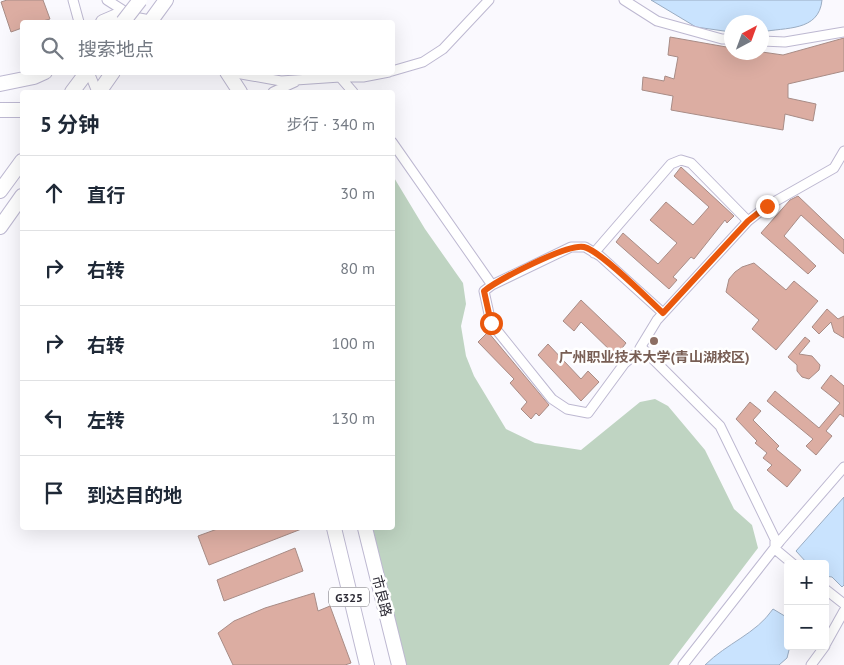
<!DOCTYPE html>
<html lang="zh">
<meta charset="utf-8">
<style>
:root{--surface:#fff;--page:#f6f6f7;--text:#1f2937;--muted:#747a83;--line:#e0e1e3}
body{margin:0;font-family:"PT Sans","Noto Sans SC",sans-serif;background:var(--page);color:var(--text)}
.controls{position:absolute;right:15px;bottom:15px;display:grid;overflow:hidden;border-radius:5px;box-shadow:0 5px 20px #0002}
.controls button{width:45px;height:45px;display:grid;place-items:center;padding:0;border:0;border-bottom:1px solid var(--line);background:var(--surface);color:var(--text);font:25px sans-serif}
.compass{position:absolute;left:724px;top:15px;width:45px;height:45px;border-radius:50%;background:var(--surface);box-shadow:0 5px 20px #0002;rotate:41deg}
.stop{position:absolute;width:15px;height:15px;margin:-11px;border:4px solid #ea580c;border-radius:50%;background:#fff}
.stop.end{background:#ea580c;border-color:#fff;box-shadow:0 1px 5px #0008}
.list{margin:0;padding:0;list-style:none}
h2{display:flex;justify-content:space-between;align-items:center;height:65px;margin:0;padding:0 20px;font-size:21px}
h2 small{font-size:16px;font-weight:400;color:var(--muted)}
.list li{display:grid;grid-template-columns:32px 1fr auto;gap:15px;align-items:center;box-sizing:border-box;height:75px;padding:0 20px;border-top:1px solid var(--line)}
.list b{display:block;font-size:19px;white-space:nowrap}
.list em{font-size:16px;font-style:normal;color:var(--muted)}
.icon{flex:none;width:28px;height:28px;fill:none;stroke:currentColor;stroke-width:2;stroke-linecap:round;stroke-linejoin:round}
.map{position:relative;flex:none;width:844px;height:665px;overflow:hidden}
.search{position:absolute;background:var(--surface);box-shadow:0 5px 20px #0002;left:20px;top:20px;width:375px;height:55px;display:flex;align-items:center;gap:12px;box-sizing:border-box;padding:0 18px;border-radius:5px;color:var(--muted);font-size:19px}
.panel{position:absolute;background:var(--surface);box-shadow:0 5px 20px #0002;left:20px;top:90px;width:375px;height:440px;border-radius:5px}
.map>svg:first-child{display:block}
.green{fill:#bfd4c2}
.water{fill:#c9e3fe;stroke:#9aacc2}
.building{fill:#dcada2;stroke:#a88c86}
.lines{fill:none;stroke-linecap:round;stroke-linejoin:round}
.minor-casing{stroke:#bdb8d1;stroke-width:11}
.highway-casing{stroke:#bdb8d1;stroke-width:16}
.minor{stroke:#fff;stroke-width:9}
.highway{stroke:#fff;stroke-width:14}
.highway-bridge-casing{stroke:#bdb8d1;stroke-width:16;stroke-linecap:butt}
.highway-bridge{stroke:#fff;stroke-width:14}
.route{stroke:#ea580c;stroke-width:6}
.education-dot{fill:#8d6e63;stroke:#fff;stroke-width:2}
.labels{text-anchor:middle;dominant-baseline:central;stroke-width:5;stroke-linejoin:round;paint-order:stroke}
.shield{fill:#fff;stroke:#6d6b72;stroke-width:1}
.shield-label{font-size:12px;font-weight:bold;fill:#2e2c36}
.education-label{font-size:14px;font-weight:bold;fill:#785e54;stroke:#fff}
.street-label{font-size:14px;fill:#2e2c36;stroke:#fff}
</style>
<div class="map">
<svg width="844" height="665" viewBox="0 0 844 665">
<rect width="100%" height="100%" fill="#faf9fe"/>
<!-- green -->
<path class="green" d="M393 176 425 229 463 283 466 304 461 326 466 356 474 376 506 429 535 443 581 450 640 402 655 399 668 406 705 450 734 509 752 525 758 548 669 665H403L365 528H392Z"/>
<!-- water -->
<path class="water" d="M651 0H822C819 32 785 27 762 32V22H732L731 32 696 27Z
M844 497V585L842 587 832 577 825 576V564L807 563 796 551Z
M773 609 788 618V646H790L787 658 779 665H705C727 643 756 634 773 609Z"/>
<!-- building -->
<path class="building" d="M7 0H43L50 19 39 22H22V28L11 32 1 2Z
M670 37 732 48V52H762L783 55 844 38V71L788 84V98L816 104 813 121 785 114 783 130 671 110 673 96 642 90 643 77 664 81 665 76 674 79 678 57 668 55Z
M681 167 734 216 727 223 725 220 694 259 691 257 673 277 677 280 669 289 616 242 623 233 658 264 677 243 650 220 666 202 693 225 709 207 674 176Z
M798 196 844 240V254L801 215 784 236 816 266 808 274 761 233 790 200Z
M754 263 786 290 794 281 818 301 776 350 752 329 759 320 726 292 729 279 735 272 742 267Z
M581 300 626 343 616 356 581 322 574 331 563 321Z
M827 309 838 319 844 316V338L834 332 831 322 819 334 812 327Z
M488 332 549 405 539 416 536 413 531 419 521 409 527 402 510 383 514 379 478 342Z
M805 337 810 341 799 354 812 356 820 365 819 370 809 379 802 377 797 371V365L788 357Z
M548 344 581 379 588 371 599 382 581 401 538 355Z
M831 375 844 386V417L840 414 826 431 832 436 816 455 806 446 813 439 767 401 775 391 819 428 840 403 821 388Z
M750 402 761 411 753 420 779 446 776 449 801 470 787 487 767 470 772 465 763 458 767 453 755 443 757 441 736 419Z
M220 528H304L209 565 198 536Z
M295 548 303 571 224 601 217 580Z
M314 593 318 611 330 606 351 663 345 665H233L218 633 234 621 265 608Z"/>
<g class="lines">
<defs>
<path id="minor" d="M73 0 79 22
M107 0 132 16
M624 0 657 21 722 39H732
M762 41 785 42 844 32
M392 71 423 62 443 49 489 0
M89 72 97 92
M230 72 281 81 340 77 353 92
M340 77H363L389 72
M273 92 295 82
M392 142 492 285 484 291 491 323 552 399 567 409 588 413 624 364 642 348 720 426 775 539V549L793 564
M594 253 671 164 681 160 691 163 748 221
M492 285 571 247H585L600 256 663 313
M640 348 657 320 748 221 767 206 834 168 844 151
M825 589 844 604
M825 645 844 611
M683 665 780 541 844 467
M811 665 825 646"/>
<path id="highway" d="M103 22 117 16 148 22
M150 22 166 0
M227 72 240 92
M0 84 34 77 45 72
M72 92 87 72
M99 92 113 72
M0 110H22
M0 191 22 161
M0 227 22 196
M334 528 367 665
M365 528 399 665"/>
</defs>
<!-- minor casing -->
<use href="#minor" class="minor-casing"/>
<!-- highway casing -->
<use href="#highway" class="highway-casing"/>
<!-- minor -->
<use href="#minor" class="minor"/>
<!-- highway -->
<use href="#highway" class="highway"/>
<defs>
<path id="highway-bridge" d="M123 22 140 0"/>
</defs>
<!-- highway-bridge casing -->
<use href="#highway-bridge" class="highway-bridge-casing"/>
<!-- highway-bridge -->
<use href="#highway-bridge" class="highway-bridge"/>
</g>
<g class="lines">
<!-- route -->
<path class="route" d="M491 323 484 291C498 280 568 243 584 247 601 251 648 299 663 313L748 221 767 206"/>
</g>
<!-- markers -->
<circle class="education-dot" cx="654" cy="341" r="5"/>
<g class="labels">
<!-- shield labels -->
<rect class="shield" x="329" y="587.5" width="40" height="19" rx="4"/>
<g class="shield-label">
<text x="349" y="597">G325</text>
</g>
<!-- education labels -->
<g class="education-label">
<text x="654" y="357">广州职业技术大学(青山湖校区)</text>
</g>
<!-- street labels -->
<g class="street-label">
<text transform="translate(382 596) rotate(76)">市良路</text>
</g>
</g>
</svg>
<div class="controls">
<button>+</button>
<button>−</button>
</div>
<svg class="compass" viewBox="-18 -18 36 36"><path d="M0-13l5 13h-10z" fill="#e53935"/><path d="M0 13l5-13h-10z" fill="#747a83"/></svg>
<div class="stop" style="left:491px;top:323px"></div>
<div class="stop end" style="left:767px;top:206px"></div>
<div class="search"><svg class="icon" aria-label="search" viewBox="0 0 24 24"><circle cx="10" cy="10" r="6"/><path d="M15 15l6 6"/></svg>搜索地点</div>
<section class="panel">
<h2>5 分钟<small>步行 · 340 m</small></h2>
<ul class="list">
<li><svg class="icon" aria-label="ahead" viewBox="0 0 24 24"><path d="M12 20V5M6 11l6-6 6 6"/></svg><div><b>直行</b></div><em>30 m</em></li>
<li><svg class="icon" aria-label="right" viewBox="0 0 24 24"><path d="M7 20v-9h11M14 6l5 5-5 5"/></svg><div><b>右转</b></div><em>80 m</em></li>
<li><svg class="icon" aria-label="right" viewBox="0 0 24 24"><path d="M7 20v-9h11M14 6l5 5-5 5"/></svg><div><b>右转</b></div><em>100 m</em></li>
<li><svg class="icon" aria-label="left" viewBox="0 0 24 24"><path d="M17 20v-9H6M10 6l-5 5 5 5"/></svg><div><b>左转</b></div><em>130 m</em></li>
<li><svg class="icon" aria-label="arrive" viewBox="0 0 24 24"><path d="M6 21V4h12l-3 4 3 4H6"/></svg><div><b>到达目的地</b></div></li>
</ul>
</section>
</div>
